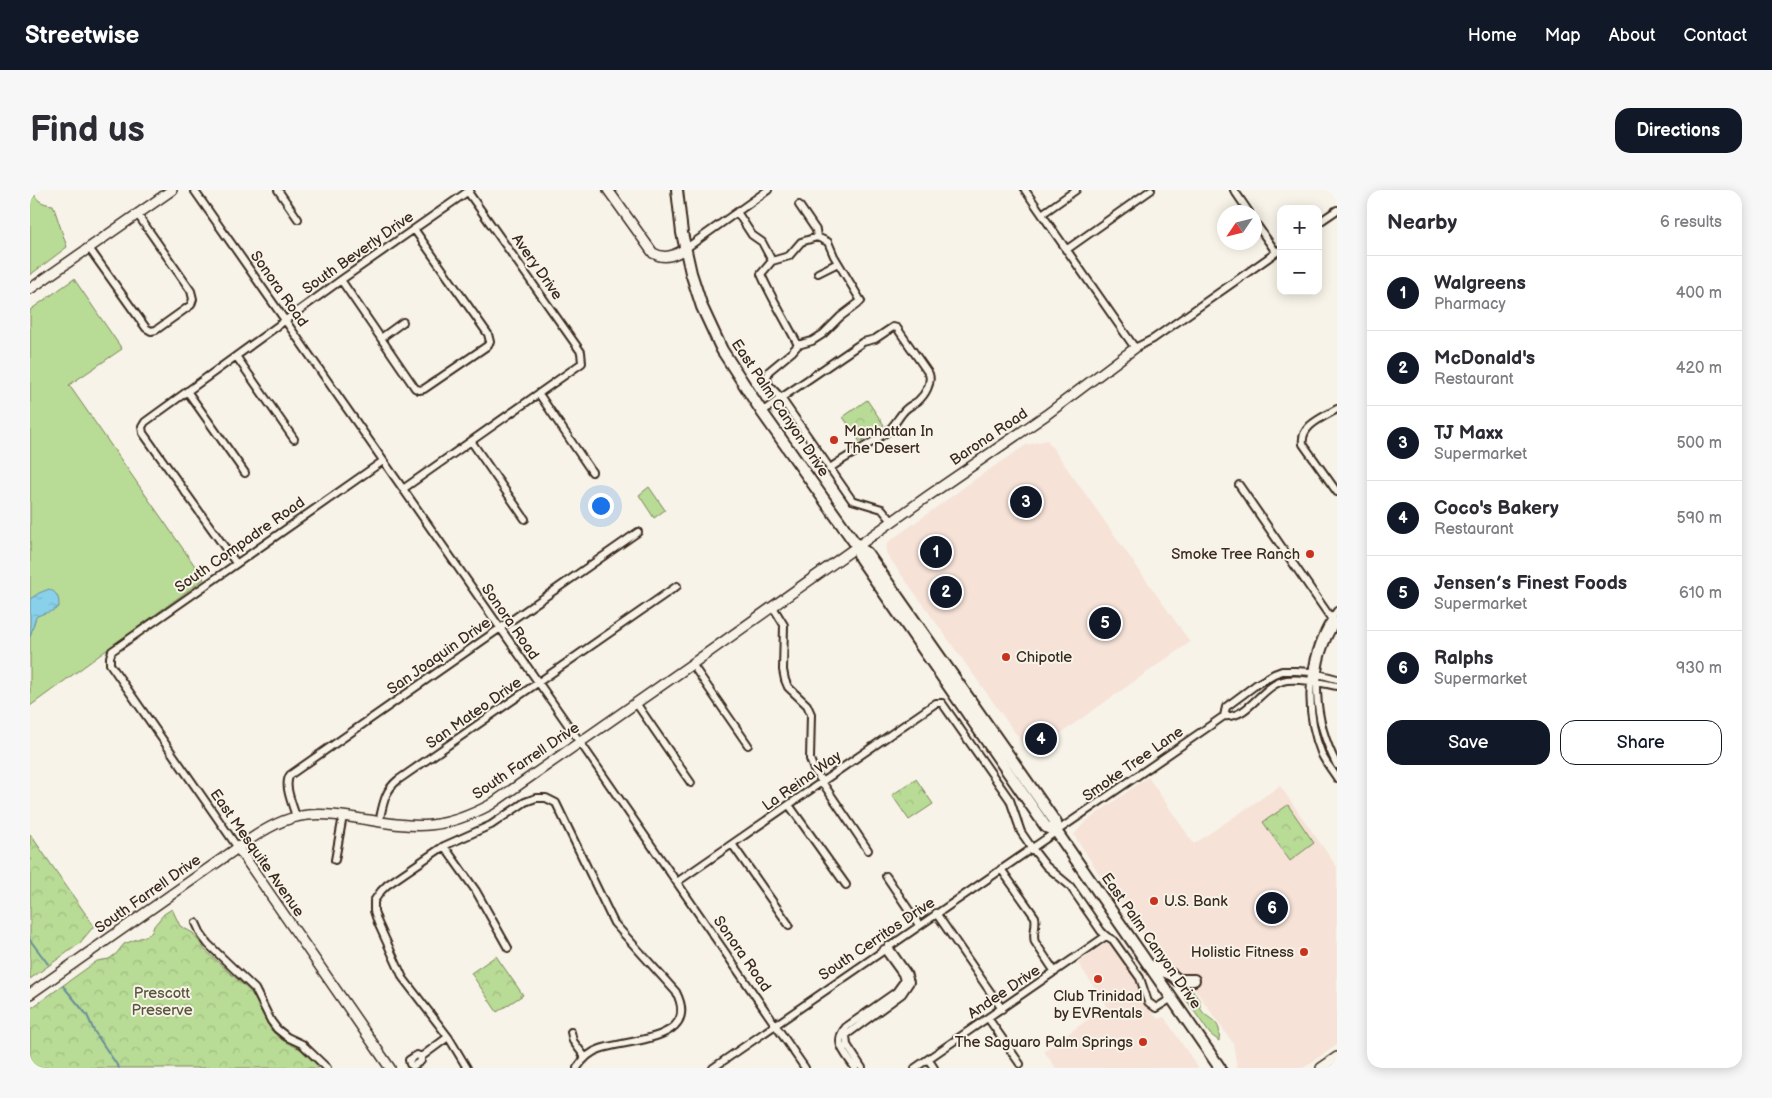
<!DOCTYPE html>
<meta charset="utf-8">
<style>
:root{--surface:#fff;--page:#f7f7f7;--text:#2b2b33;--muted:#7c7c81;--line:#e1e1e2;--accent:#111827}
body{margin:0;font-family:"Balsamiq Sans",sans-serif;background:var(--page);color:var(--text)}
.controls{position:absolute;right:15px;top:15px;display:grid;overflow:hidden;border-radius:10px;box-shadow:0 2px 12px #0003}
.controls button{width:45px;height:45px;display:grid;place-items:center;padding:0;border:0;border-bottom:1px solid var(--line);background:var(--surface);color:var(--text);font:25px sans-serif}
.compass{position:absolute;left:1187px;top:15px;width:45px;height:45px;border-radius:50%;background:var(--surface);box-shadow:0 2px 12px #0003;rotate:235deg}
.you{position:absolute;left:570px;top:315px;width:18px;height:18px;margin:-12px;border:4px solid #fff;border-radius:50%;background:#1a73e8;box-shadow:0 0 0 8px #1a73e833}
.badge{display:grid;place-items:center;width:32px;height:32px;border-radius:50%;background:var(--accent);color:#fff;font-size:16px;font-weight:700}
.pin{position:absolute;translate:-50% -50%;border:2px solid #fff;box-shadow:0 1px 5px #0006}
.list{margin:0;padding:0;list-style:none}
h2{display:flex;justify-content:space-between;align-items:center;height:65px;margin:0;padding:0 20px;font-size:21px}
h2 small{font-size:16px;font-weight:400;color:var(--muted)}
.list li{display:grid;grid-template-columns:32px 1fr auto;gap:15px;align-items:center;box-sizing:border-box;height:75px;padding:0 20px;border-top:1px solid var(--line)}
.list b{display:block;font-size:19px;white-space:nowrap}
.list p{margin:0;font-size:16px;white-space:nowrap;color:var(--muted)}
.list em{font-size:16px;font-style:normal;color:var(--muted)}
.actions{display:flex;gap:10px;padding:15px 20px}
.actions a{flex:1;padding:11px 0;border:1px solid var(--accent);border-radius:15px;text-align:center;font-size:18px;color:var(--accent)}
.actions .main{background:var(--accent);color:#fff}
.map{position:relative;flex:none;width:1307px;height:878px;overflow:hidden;border-radius:15px}
header{display:flex;align-items:center;gap:30px;box-sizing:border-box;height:70px;padding:0 25px;background:var(--accent);color:#fff}
header strong{font-size:24px}
nav{display:flex;gap:28px;margin-inline-start:auto;font-size:18px}
.intro{display:flex;align-items:center;justify-content:space-between;box-sizing:border-box;height:120px;padding:0 30px}
h1{margin:0;font-size:35px}
.button{padding:12px 22px;border-radius:15px;background:var(--accent);color:#fff;font-size:18px;font-weight:700}
main{display:flex;gap:30px;padding:0 30px}
aside{flex:1;background:var(--surface);border-radius:15px;box-shadow:0 2px 12px #0003}
.map>svg:first-child{display:block}
.built{fill:#f6e2d7}
.green{fill:#b8db95;stroke:#7a825a}
.park{fill:url(#park-crowns);stroke:#7a825a}
.water{fill:url(#water-ripples);stroke:#6a8e99}
.lines{fill:none;stroke-linecap:round;stroke-linejoin:round}
.stream{stroke:#6a8e99;stroke-width:2}
.street-casing{stroke:#3b2a1e;stroke-width:10}
.secondary-casing{stroke:#3b2a1e;stroke-width:12}
.primary-casing{stroke:#3b2a1e;stroke-width:14}
.street{stroke:#f7f3e8;stroke-width:6}
.secondary{stroke:#f7f3e8;stroke-width:9}
.primary{stroke:#f7f3e8;stroke-width:10}
.poi-dot{fill:#c8321e;stroke:#f7f3e8;stroke-width:2}
.labels{text-anchor:middle;dominant-baseline:central;stroke-width:4;stroke-linejoin:round;paint-order:stroke}
.street-label{font-size:15px;fill:#3b2a1e;stroke:#f7f3e8}
.poi-label{font-size:15px;fill:#3b2a1e;stroke:#f7f3e8;text-anchor:start}
.park-label{font-size:15px;fill:#5a563c;stroke:#f7f3e8}
</style>
<header>
<strong>Streetwise</strong>
<nav><a>Home</a><a>Map</a><a>About</a><a>Contact</a></nav>
</header>
<div class="intro"><h1>Find us</h1><a class="button">Directions</a></div>
<main>
<div class="map">
<svg width="1307" height="878" viewBox="0 0 1307 878">
<defs>
<pattern id="park-crowns" width="20" height="18" patternUnits="userSpaceOnUse" patternTransform="scale(1.25)"><rect width="20" height="18" fill="#b8db95"/><path d="M2 6a3 3 0 1 1 6 0M12 15a3 3 0 1 1 6 0" fill="none" stroke="#9fbc80"/></pattern>
<pattern id="water-ripples" width="26" height="14" patternUnits="userSpaceOnUse" patternTransform="scale(1.25)"><rect width="26" height="14" fill="#89d0eb"/><path d="M2 4q2-2 4 0t4 0M15 11q2-2 4 0t4 0" fill="none" stroke="#77b3c9"/></pattern>
</defs>
<rect width="100%" height="100%" fill="#f7f3e8"/>
<filter id="ink" filterUnits="userSpaceOnUse"><feTurbulence type="fractalNoise" baseFrequency=".02" numOctaves="2"/><feDisplacementMap in="SourceGraphic" scale="10" xChannelSelector="R" yChannelSelector="G"/><feConvolveMatrix kernelMatrix="1 2 1 2 8 2 1 2 1" color-interpolation-filters="sRGB"/></filter>
<g filter="url(#ink)">
<!-- built -->
<path class="built" d="M1017 250 1160 452 1007 560 999 562 856 363 857 353 947 288 996 255Z
M1118 587 1164 654 1250 596 1307 677V855L1273 878H1207L1203 853 1154 784H1147L1135 769 1127 763 1072 688 1044 645 1054 633Z
M1076 753 1082 755 1107 791 1116 816 1128 829 1134 827 1168 878H1026L1014 861 1077 816 1048 773Z"/>
<!-- green -->
<path class="green" d="M0 0H3C5 11 13 14 23 15L37 57 0 85Z
M44 89 92 159 39 195 174 389 0 516V120Z
M619 297 635 320 624 328 609 305Z
M1161 799 1170 811C1168 827 1185 826 1189 839 1190 842 1189 848 1189 851L1180 844 1155 808 1154 804Z"/>
<!-- park -->
<path class="park" d="M837 210 854 235 830 252 813 227Z
M886 589 903 614 879 630 862 605Z
M1258 615 1284 653 1260 671 1233 632Z
M0 644 64 736 49 754 0 789Z
M142 719 150 736 163 743 175 760 223 804 241 840 252 850 270 859 288 876 289 878H0V819L67 771 79 769 86 764 94 754 118 745 122 742 124 736 134 724Z
M466 766 493 805 467 822 441 783Z"/>
<!-- water -->
<path class="water" d="M19 399C28 403 29 408 29 417 21 423 14 422 6 427L0 447V409L9 403Z"/>
<g class="lines">
<!-- stream -->
<path class="stream" d="M0 750 18 774
M33 796 57 825 64 841 89 878"/>
<defs>
<path id="street" d="M164 0 550 552 775 878
M248 0 268 29
M995 0 1105 158 1123 149 1251 59
M1204 0 1219 22
M769 15 786 40 787 47
M707 22 722 45 732 52 742 71
M1012 24 1046 0
M1224 31 1246 62
M1288 33 1307 20
M787 47 798 52 804 66 831 111 810 127 793 144 782 151 768 155C756 131 742 109 731 84L742 71 759 66 771 52Z
M59 58 116 138 121 141 126 140 161 115 163 109 161 101 108 25
M655 59 738 0
M1036 60 1121 0
M788 83 808 73
M311 90 385 198 389 200 394 199 457 156 460 152 458 144 384 39
M351 148 373 132
M768 155 762 162 739 181 737 188 739 195 751 208 833 152 845 149 863 137 867 138 899 184C902 193 895 205 888 211 884 214 879 216 875 220 869 226 865 235 858 241 840 256 818 264 799 279
M206 166 264 249
M157 201 215 283
M509 204 562 282
M1307 219C1294 227 1270 235 1273 254L1307 302
M732 222 751 208 822 310 852 319 862 331
M441 251 495 329
M1209 295 1305 434
M373 299 552 173 551 162 438 2
M206 373 113 243 112 237 115 232 311 90 440 0
M743 417 754 435 753 480 755 490 758 497 777 515 781 524 780 569 784 580 838 660
M1307 421C1277 461 1273 519 1292 565 1296 573 1302 580 1307 588
M1307 431C1277 475 1284 531 1307 575
M662 474 718 555
M606 513 661 593
M1194 526C1220 529 1231 494 1257 490 1273 488 1291 493 1307 496
M759 615 816 695
M266 627C263 615 253 595 260 585L608 342
M349 632C353 616 354 601 368 590L647 396
M702 654 759 735
M414 656 446 701 478 758
M208 658 80 474V467L82 461 353 271
M305 670 313 626
M971 679 1005 727C1007 736 1002 744 1005 752L1025 782
M856 686 889 735
M647 692 906 513H912L980 610 991 642 1002 658 1016 676 1040 696 1071 741 1076 746 1083 750 1110 788 1118 812 1126 818 1142 808
M906 723 972 819
M166 733 172 746 178 754 225 799 241 831 247 839 257 847 272 854 297 878
M958 828 990 874
M541 842 543 851 555 867
M391 867 387 865 379 870 380 874 383 876 391 871V867L418 847
M898 869 904 878
M437 878 419 848 373 788 348 733 344 721V711L351 701 357 695 414 656 461 635 495 612 506 608H516L526 613 584 733 646 802C671 851 600 849 570 859 560 862 553 869 547 878
M683 878 1184 533 1194 526 1196 517 1227 494 1244 484 1252 481H1266L1281 482 1307 489
M825 878C816 864 802 853 816 837L866 802 874 791 872 784 854 759
M832 878 817 855 816 845 872 804 880 792 877 783 858 756
M885 878 1076 746"/>
<path id="secondary" d="M578 0 623 63C635 70 645 65 655 59
M0 99 142 0
M208 658 360 878
M0 804 216 652C235 639 255 627 278 625 298 623 319 627 339 630 388 639 415 639 460 615L662 474 898 306 1016 225 1105 158
M1291 878 1307 867"/>
<path id="primary" d="M647 0 652 43 661 83 672 117 692 160 732 222 827 356 830 368 1016 637 1026 641 1190 878
M827 356 837 363 1026 633V641
M1119 775 1142 785 1148 790H1164"/>
</defs>
<!-- street casing -->
<use href="#street" class="street-casing"/>
<!-- secondary casing -->
<use href="#secondary" class="secondary-casing"/>
<!-- primary casing -->
<use href="#primary" class="primary-casing"/>
<!-- street -->
<use href="#street" class="street"/>
<!-- secondary -->
<use href="#secondary" class="secondary"/>
<!-- primary -->
<use href="#primary" class="primary"/>
</g>
</g>
<!-- markers -->
<g class="poi-dot">
<circle cx="804" cy="250" r="5"/>
<circle cx="1280" cy="364" r="5"/>
<circle cx="976" cy="467" r="5"/>
<circle cx="1124" cy="711" r="5"/>
<circle cx="1274" cy="762" r="5"/>
<circle cx="1068" cy="789" r="5"/>
<circle cx="1113" cy="852" r="5"/>
</g>
<g class="labels">
<!-- street labels -->
<g class="street-label">
<text transform="translate(328 63) rotate(-35)">South Beverly Drive</text>
<text transform="translate(507 77) rotate(55)">Avery Drive</text>
<text transform="translate(249 99) rotate(55)">Sonora Road</text>
<text transform="translate(750 218) rotate(56)">East Palm Canyon Drive</text>
<text transform="translate(959 247) rotate(-34)">Barona Road</text>
<text transform="translate(210 355) rotate(-35)">South Compadre Road</text>
<text transform="translate(480 432) rotate(55)">Sonora Road</text>
<text transform="translate(409 466) rotate(-35)">San Joaquin Drive</text>
<text transform="translate(444 523) rotate(-35)">San Mateo Drive</text>
<text transform="translate(496 571) rotate(-34)">South Farrell Drive</text>
<text transform="translate(1103 574) rotate(-35)">Smoke Tree Lane</text>
<text transform="translate(772 591) rotate(-35)">La Reina Way</text>
<text transform="translate(227 663) rotate(55)">East Mesquite Avenue</text>
<text transform="translate(118 704) rotate(-35)">South Farrell Drive</text>
<text transform="translate(847 749) rotate(-34)">South Cerritos Drive</text>
<text transform="translate(1121 751) rotate(55)">East Palm Canyon Drive</text>
<text transform="translate(712 764) rotate(55)">Sonora Road</text>
<text transform="translate(974 802) rotate(-34)">Andee Drive</text>
</g>
<!-- poi labels -->
<g class="poi-label">
<text x="814" y="241">Manhattan In<tspan x="814" dy="17">The Desert</tspan></text>
<text x="1270" y="364" text-anchor="end">Smoke Tree Ranch</text>
<text x="986" y="467">Chipotle</text>
<text x="1134" y="711">U.S. Bank</text>
<text x="1264" y="762" text-anchor="end">Holistic Fitness</text>
<text x="1068" y="806" text-anchor="middle">Club Trinidad<tspan x="1068" dy="17">by EVRentals</tspan></text>
<text x="1103" y="852" text-anchor="end">The Saguaro Palm Springs</text>
</g>
<!-- park labels -->
<g class="park-label">
<text x="132" y="803">Prescott<tspan x="132" dy="17">Preserve</tspan></text>
</g>
</g>
</svg>
<div class="controls">
<button>+</button>
<button>−</button>
</div>
<svg class="compass" viewBox="-18 -18 36 36"><path d="M0-13l5 13h-10z" fill="#e53935"/><path d="M0 13l5-13h-10z" fill="#7c7c81"/></svg>
<div class="you"></div>
<div class="pin badge" style="left:906px;top:362px">1</div>
<div class="pin badge" style="left:916px;top:402px">2</div>
<div class="pin badge" style="left:996px;top:312px">3</div>
<div class="pin badge" style="left:1011px;top:549px">4</div>
<div class="pin badge" style="left:1075px;top:433px">5</div>
<div class="pin badge" style="left:1242px;top:718px">6</div>
</div>
<aside>
<h2>Nearby<small>6 results</small></h2>
<ul class="list">
<li><span class="badge">1</span><div><b>Walgreens</b><p>Pharmacy</p></div><em>400 m</em></li>
<li><span class="badge">2</span><div><b>McDonald's</b><p>Restaurant</p></div><em>420 m</em></li>
<li><span class="badge">3</span><div><b>TJ Maxx</b><p>Supermarket</p></div><em>500 m</em></li>
<li><span class="badge">4</span><div><b>Coco's Bakery</b><p>Restaurant</p></div><em>590 m</em></li>
<li><span class="badge">5</span><div><b>Jensen’s Finest Foods</b><p>Supermarket</p></div><em>610 m</em></li>
<li><span class="badge">6</span><div><b>Ralphs</b><p>Supermarket</p></div><em>930 m</em></li>
</ul>
<div class="actions"><a class="main">Save</a><a>Share</a></div>
</aside>
</main>
